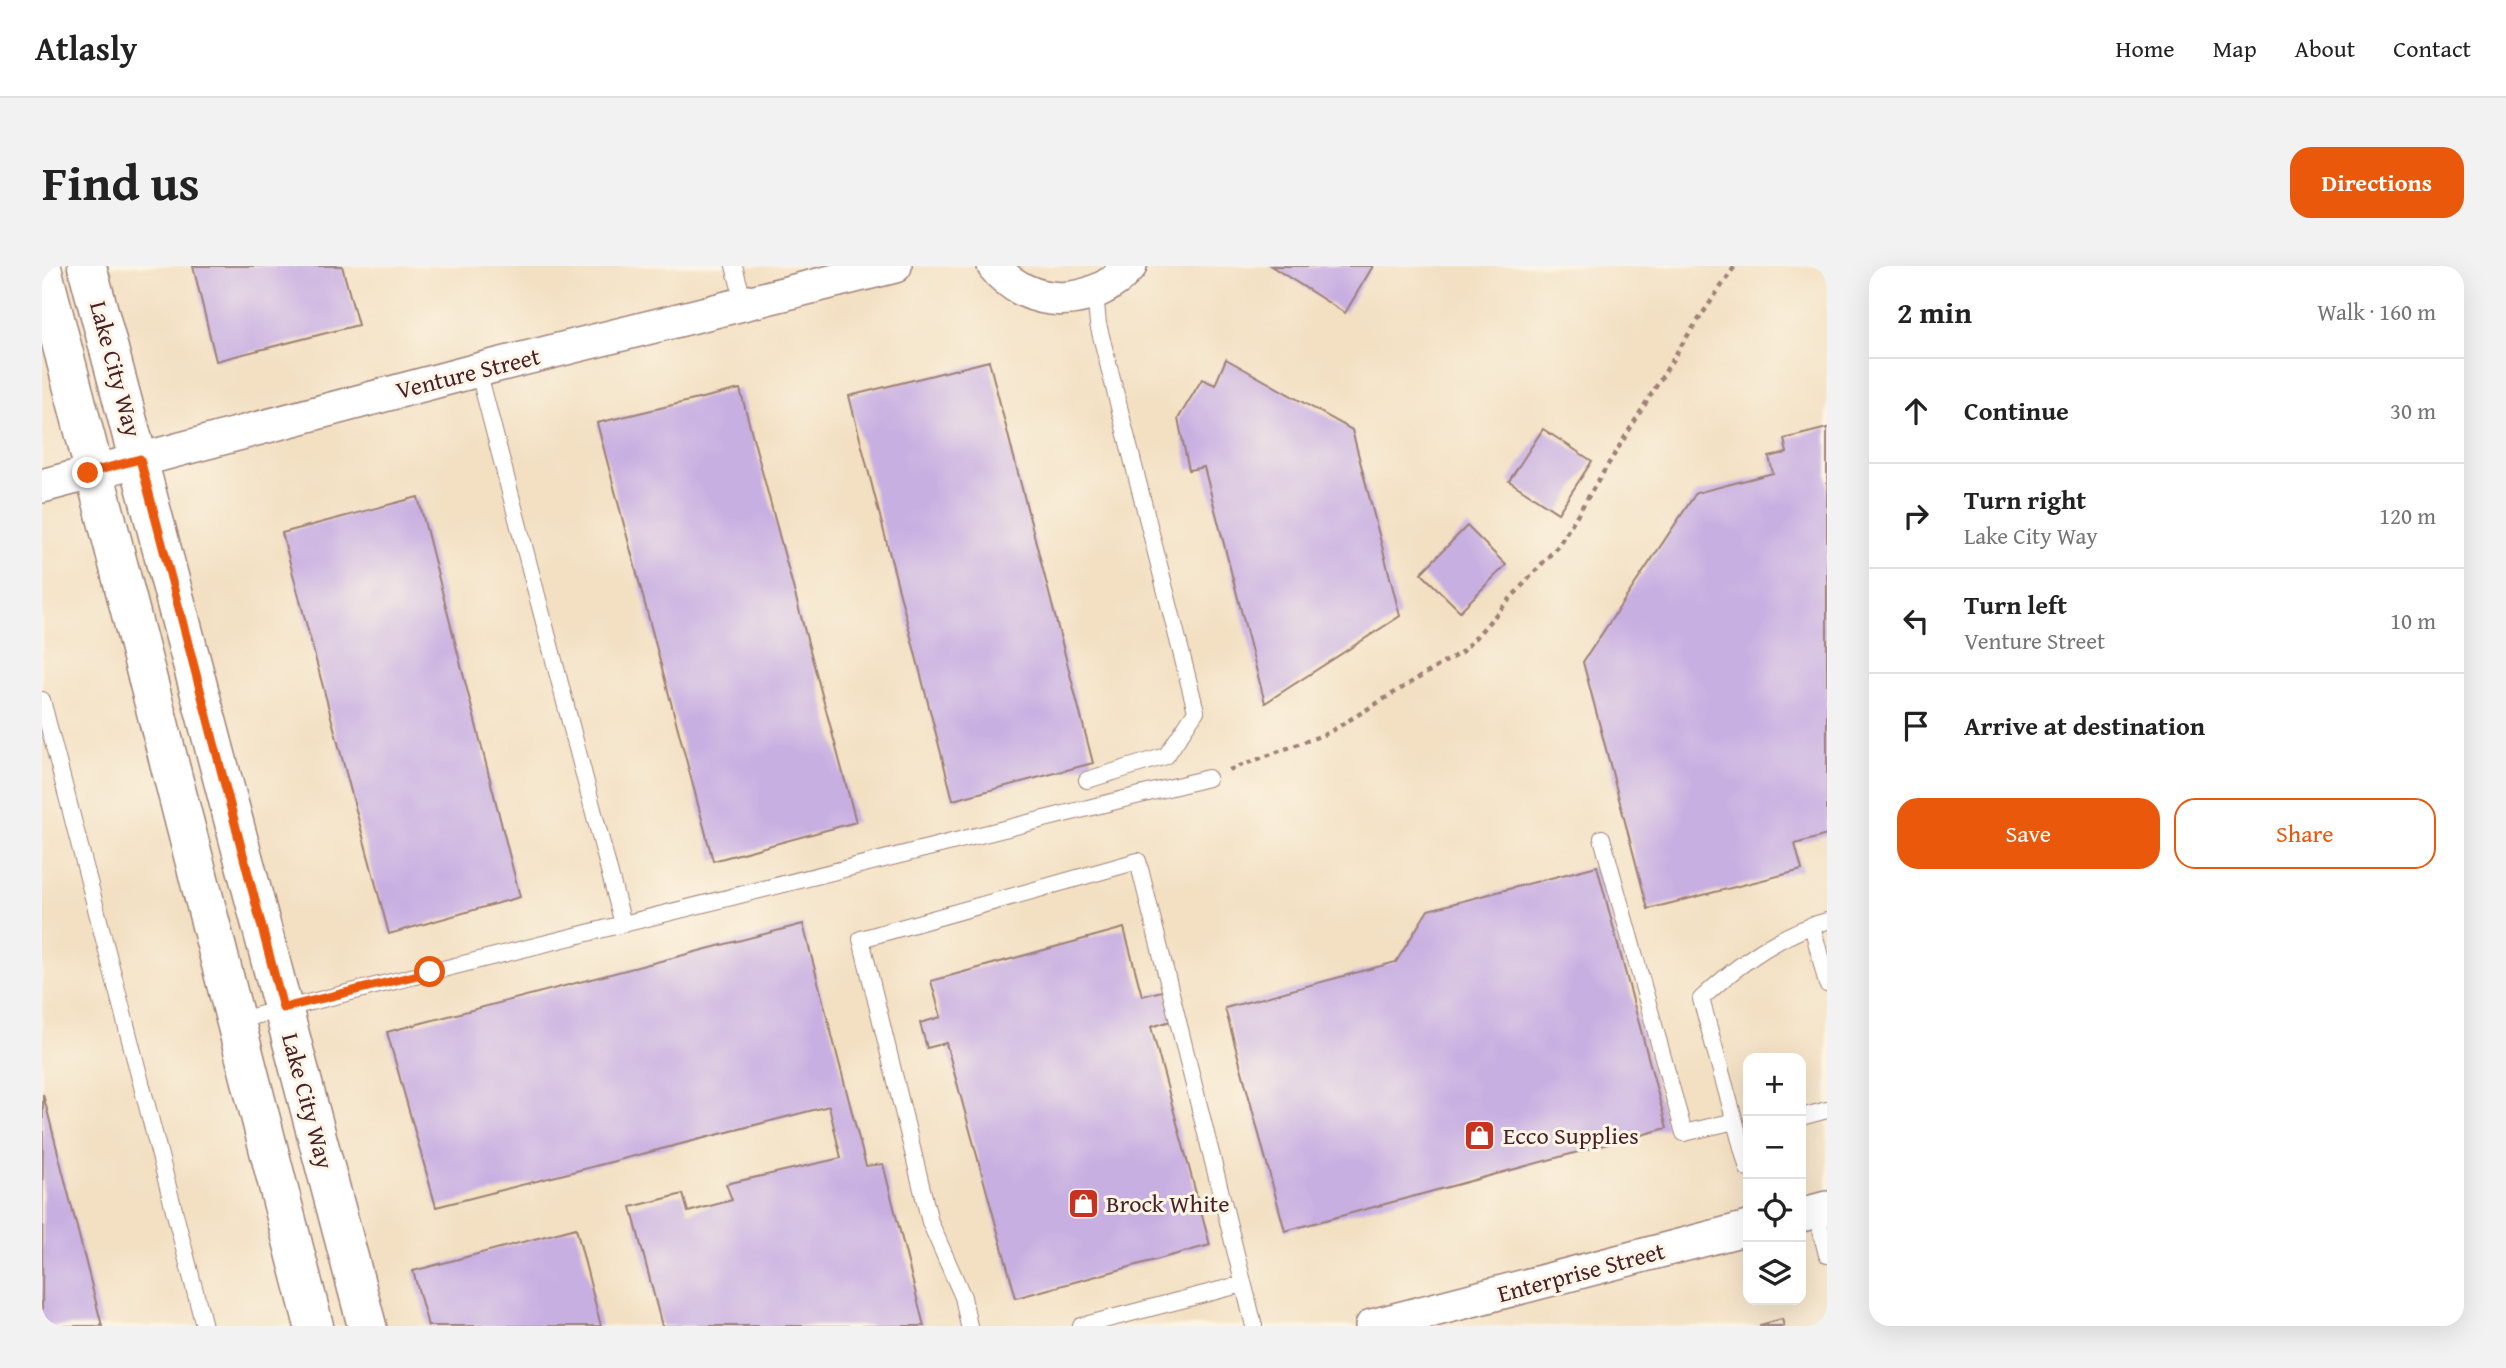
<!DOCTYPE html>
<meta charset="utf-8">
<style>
:root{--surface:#fff;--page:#f2f2f2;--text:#222;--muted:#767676;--line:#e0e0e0;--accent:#ea580c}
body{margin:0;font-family:"Gentium Book Plus",serif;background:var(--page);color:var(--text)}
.controls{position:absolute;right:21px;bottom:21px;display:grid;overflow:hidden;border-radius:14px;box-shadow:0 7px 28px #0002}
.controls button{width:63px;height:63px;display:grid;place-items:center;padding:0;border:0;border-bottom:2px solid var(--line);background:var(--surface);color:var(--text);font:35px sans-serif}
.stop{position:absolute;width:21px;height:21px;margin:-16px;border:5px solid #ea580c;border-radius:50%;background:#fff}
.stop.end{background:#ea580c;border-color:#fff;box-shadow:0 2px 7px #0008}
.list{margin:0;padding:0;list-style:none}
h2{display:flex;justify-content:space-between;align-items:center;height:91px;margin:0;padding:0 28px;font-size:30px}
h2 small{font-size:23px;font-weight:400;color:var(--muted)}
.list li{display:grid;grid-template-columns:46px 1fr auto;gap:21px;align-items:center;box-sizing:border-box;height:105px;padding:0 28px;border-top:2px solid var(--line)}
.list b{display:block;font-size:26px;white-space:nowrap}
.list p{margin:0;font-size:23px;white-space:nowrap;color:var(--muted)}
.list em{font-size:23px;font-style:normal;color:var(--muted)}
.actions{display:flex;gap:14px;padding:21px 28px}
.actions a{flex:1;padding:16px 0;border:2px solid var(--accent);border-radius:21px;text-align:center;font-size:24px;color:var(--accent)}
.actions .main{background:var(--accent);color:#fff}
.icon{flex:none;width:38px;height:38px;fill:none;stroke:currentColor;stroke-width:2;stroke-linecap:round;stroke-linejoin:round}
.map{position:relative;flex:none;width:1785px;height:1060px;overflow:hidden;border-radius:21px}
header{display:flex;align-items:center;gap:42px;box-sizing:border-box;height:98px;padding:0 35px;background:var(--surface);border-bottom:2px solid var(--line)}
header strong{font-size:33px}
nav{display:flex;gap:38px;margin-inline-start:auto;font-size:24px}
.intro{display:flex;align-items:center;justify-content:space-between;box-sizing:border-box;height:168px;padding:0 42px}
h1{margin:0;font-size:49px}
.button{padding:18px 32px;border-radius:21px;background:var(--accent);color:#fff;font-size:24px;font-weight:700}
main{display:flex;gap:42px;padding:0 42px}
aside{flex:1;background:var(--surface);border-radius:21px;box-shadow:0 7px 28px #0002}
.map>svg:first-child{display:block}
.building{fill:#c8afe2}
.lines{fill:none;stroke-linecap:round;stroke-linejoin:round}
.service-casing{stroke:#9e8077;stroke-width:18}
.minor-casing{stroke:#9e8077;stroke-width:36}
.tertiary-casing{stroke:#9e8077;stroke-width:41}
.path{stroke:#9e8077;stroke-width:4.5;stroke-dasharray:5 5;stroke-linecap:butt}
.service{stroke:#fff;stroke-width:16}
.minor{stroke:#fff;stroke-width:33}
.tertiary{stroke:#fff;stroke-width:38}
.route{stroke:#ea580c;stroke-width:9}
.labels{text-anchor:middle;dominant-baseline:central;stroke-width:6;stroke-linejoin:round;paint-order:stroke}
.street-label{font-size:24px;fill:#4a1f2b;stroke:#fcf5e5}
.poi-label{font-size:24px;fill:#4a1f2b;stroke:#fcf5e5;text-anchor:start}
</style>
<header>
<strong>Atlasly</strong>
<nav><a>Home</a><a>Map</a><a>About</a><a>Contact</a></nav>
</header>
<div class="intro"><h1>Find us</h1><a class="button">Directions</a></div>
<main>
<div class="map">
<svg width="1785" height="1060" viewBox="0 0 1785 1060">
<rect width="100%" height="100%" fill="#fcf5e5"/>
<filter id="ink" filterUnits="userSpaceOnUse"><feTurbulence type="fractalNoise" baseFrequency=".0143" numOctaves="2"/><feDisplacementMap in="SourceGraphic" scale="14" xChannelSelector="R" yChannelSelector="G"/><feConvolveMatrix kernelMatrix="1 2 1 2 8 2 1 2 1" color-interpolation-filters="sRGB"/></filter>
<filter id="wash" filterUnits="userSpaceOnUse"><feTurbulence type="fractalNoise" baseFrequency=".00686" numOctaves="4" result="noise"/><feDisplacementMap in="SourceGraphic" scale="28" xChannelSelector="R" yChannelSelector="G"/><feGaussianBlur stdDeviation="1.57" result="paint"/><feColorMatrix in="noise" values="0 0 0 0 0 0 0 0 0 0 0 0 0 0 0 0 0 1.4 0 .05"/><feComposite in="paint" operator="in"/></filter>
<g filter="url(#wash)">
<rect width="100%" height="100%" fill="#f3e0c3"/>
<g id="blocks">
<!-- building -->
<path class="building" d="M151 0H300L316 59 174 95Z
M1229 0H1331L1303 47Z
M1184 93 1310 164 1358 350 1223 437 1162 201 1147 204 1136 153 1160 113 1173 119Z
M947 95 1051 497 911 534 807 130Z
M698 123 814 556 671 595 555 157Z
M1785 162V569L1753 578 1760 604 1606 643 1541 396 1654 227 1731 207 1727 191 1745 187 1742 173Z
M1501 163 1550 195 1516 247 1467 215Z
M376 231 478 631 347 668 240 267Z
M1425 260 1464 299 1418 345 1379 307Z
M1555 600 1625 862 1243 965 1183 742 1354 696 1386 644Z
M761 658 824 900 841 898 882 1060H620L589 941 641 928 646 946 690 934 684 918 799 892 787 840 394 941 345 766Z
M1082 662 1100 730 1124 724 1132 754 1109 761 1168 979 974 1032 904 777 885 782 878 757 899 751 889 715Z
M1 828 60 1060H0Z
M534 962 559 1060H386L371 1005Z
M1740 1053 1742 1060H1718V1059Z"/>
</g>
</g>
<g filter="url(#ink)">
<use href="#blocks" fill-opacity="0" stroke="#9e8077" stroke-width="2"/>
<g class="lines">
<defs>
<path id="service" d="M692 0 702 37
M436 104 581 658
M0 434 162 1060
M1045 514 1124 490 1154 445 1056 58 1053 28
M1560 572 1642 867 1693 855
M1770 659 1785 718
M193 755 1166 512
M1759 851 1785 844
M1706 903 1659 733C1694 700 1739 667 1785 655
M1774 945 1785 989
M927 1060 921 1031 888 956 819 673 1096 595 1212 1060
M1039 1060 1201 1018"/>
<path id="minor" d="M952 0C987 45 1053 42 1088 0
M0 220 436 104 853 0
M1759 949 1785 942
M1330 1060 1706 962"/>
<path id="tertiary" d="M45 0 325 1060
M0 2 272 1060"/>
</defs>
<!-- service casing -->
<use href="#service" class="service-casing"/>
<!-- minor casing -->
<use href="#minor" class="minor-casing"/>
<!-- tertiary casing -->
<use href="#tertiary" class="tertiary-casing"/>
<!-- path -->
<path class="path" d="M1187 504 1286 467 1421 385 1516 280 1642 75 1693 0"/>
<!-- service -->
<use href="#service" class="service"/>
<!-- minor -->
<use href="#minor" class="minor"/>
<!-- tertiary -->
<use href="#tertiary" class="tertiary"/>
</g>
</g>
<g class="lines" filter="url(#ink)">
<!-- route -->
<path class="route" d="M46 207 98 193 241 742 388 706"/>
</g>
<!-- icons -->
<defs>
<symbol id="shop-square" viewBox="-11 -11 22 22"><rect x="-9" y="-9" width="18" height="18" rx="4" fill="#c8321e" stroke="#fcf5e5"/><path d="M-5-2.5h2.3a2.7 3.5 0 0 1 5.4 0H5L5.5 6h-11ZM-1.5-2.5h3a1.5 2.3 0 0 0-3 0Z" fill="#fff"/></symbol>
</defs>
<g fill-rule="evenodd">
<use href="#shop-square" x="1420" y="852" width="35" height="35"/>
<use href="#shop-square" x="1024" y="920" width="35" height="35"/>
</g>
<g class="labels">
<!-- street labels -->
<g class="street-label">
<text transform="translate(74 103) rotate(75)">Lake City Way</text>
<text transform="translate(426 107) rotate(-14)">Venture Street</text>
<text transform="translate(266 835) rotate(75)">Lake City Way</text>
<text transform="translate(1539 1006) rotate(-15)">Enterprise Street</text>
</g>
<!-- poi labels -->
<g class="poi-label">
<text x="1461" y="869">Ecco Supplies</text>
<text x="1064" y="937">Brock White</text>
</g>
</g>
</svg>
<div class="controls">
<button>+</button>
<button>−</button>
<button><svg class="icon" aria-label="locate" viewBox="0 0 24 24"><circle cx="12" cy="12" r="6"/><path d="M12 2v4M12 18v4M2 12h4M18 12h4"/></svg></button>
<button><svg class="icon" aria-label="layers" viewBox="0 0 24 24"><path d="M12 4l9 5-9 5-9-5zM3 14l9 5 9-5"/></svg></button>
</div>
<div class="stop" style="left:388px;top:706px"></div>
<div class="stop end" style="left:46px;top:207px"></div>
</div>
<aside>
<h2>2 min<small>Walk · 160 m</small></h2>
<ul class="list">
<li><svg class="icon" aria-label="ahead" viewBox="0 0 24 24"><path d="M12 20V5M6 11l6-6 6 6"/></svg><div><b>Continue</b></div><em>30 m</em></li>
<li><svg class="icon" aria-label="right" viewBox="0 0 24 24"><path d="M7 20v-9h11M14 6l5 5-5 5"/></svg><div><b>Turn right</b><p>Lake City Way</p></div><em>120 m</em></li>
<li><svg class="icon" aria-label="left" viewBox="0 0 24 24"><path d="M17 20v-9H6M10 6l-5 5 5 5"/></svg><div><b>Turn left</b><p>Venture Street</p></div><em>10 m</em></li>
<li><svg class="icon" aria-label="arrive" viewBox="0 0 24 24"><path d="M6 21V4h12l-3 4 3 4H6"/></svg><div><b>Arrive at destination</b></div></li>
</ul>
<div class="actions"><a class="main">Save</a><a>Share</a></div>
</aside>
</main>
